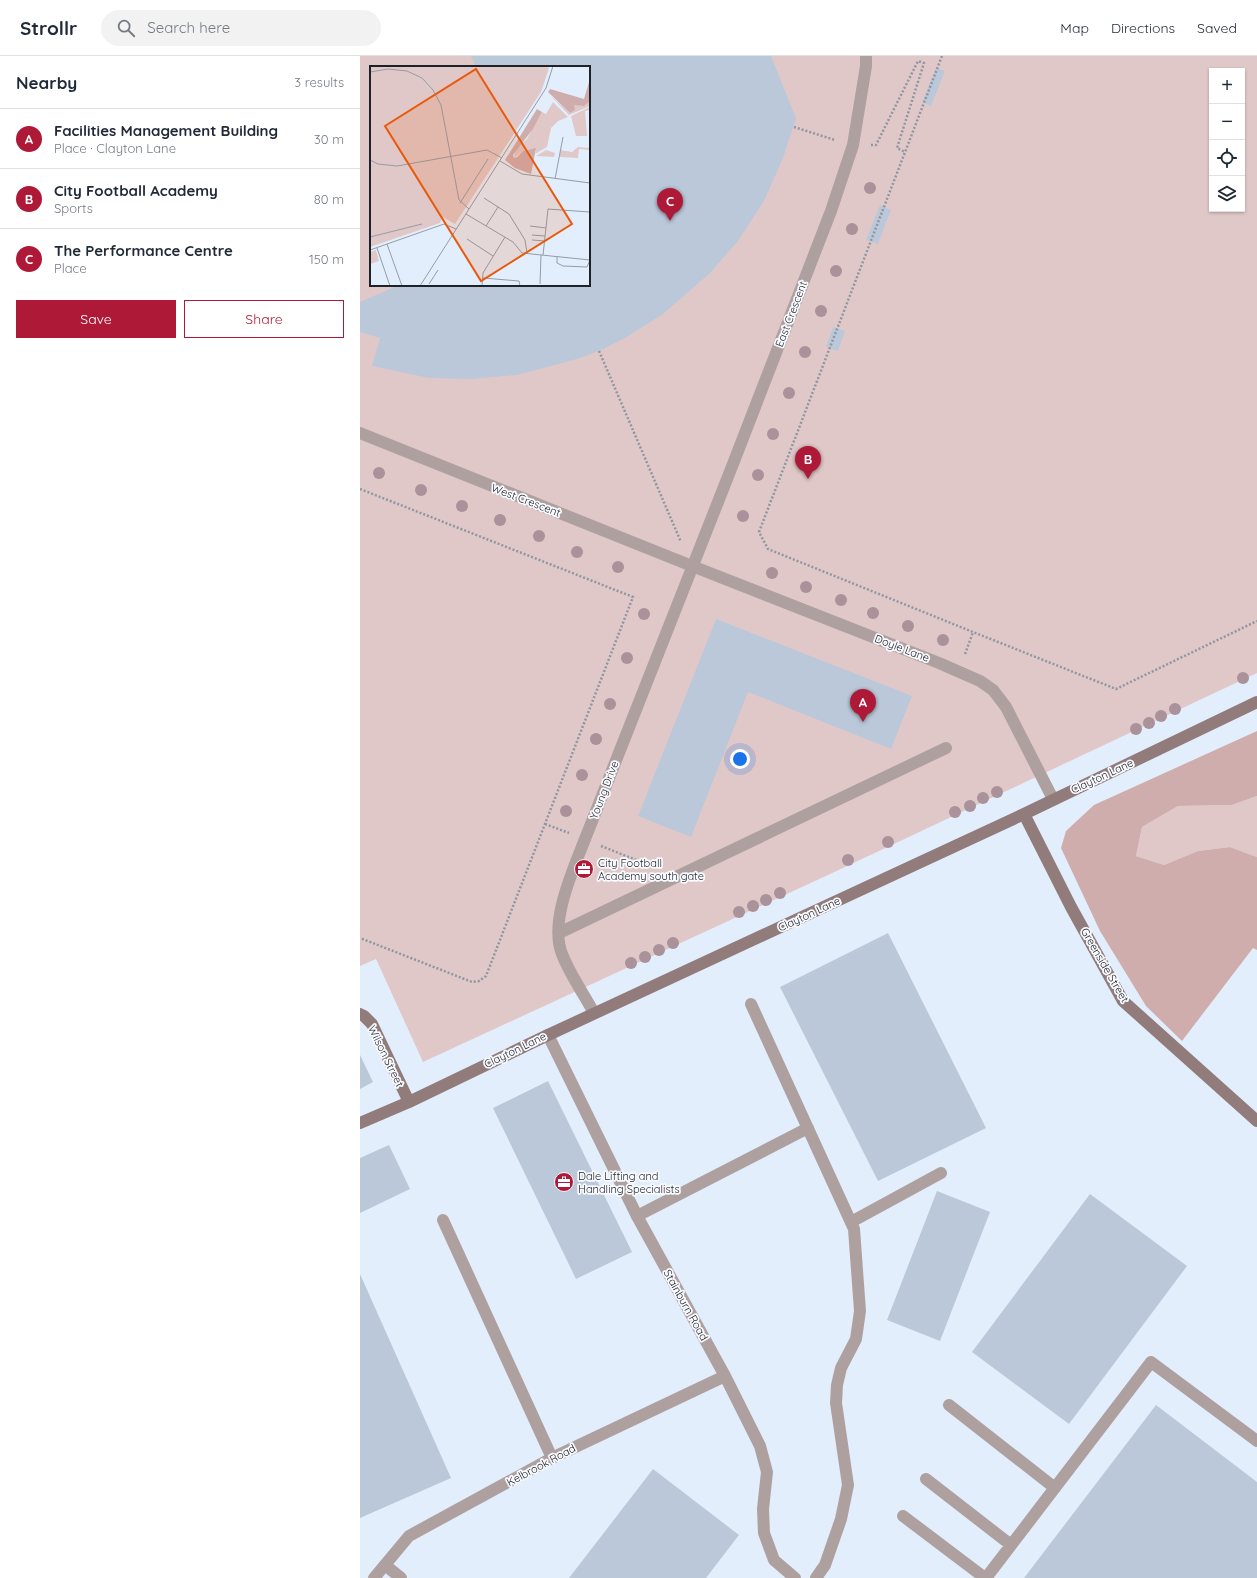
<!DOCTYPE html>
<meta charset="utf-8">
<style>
:root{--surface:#fff;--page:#f2f2f3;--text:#1f2937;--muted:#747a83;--line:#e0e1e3;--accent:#ae1938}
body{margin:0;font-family:Quicksand,sans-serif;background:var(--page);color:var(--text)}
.controls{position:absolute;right:12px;top:12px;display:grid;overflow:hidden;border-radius:0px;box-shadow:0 1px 3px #0004}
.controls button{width:36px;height:36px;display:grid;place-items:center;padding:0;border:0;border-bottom:1px solid var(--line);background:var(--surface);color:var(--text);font:20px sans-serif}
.you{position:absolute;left:380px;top:703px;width:14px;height:14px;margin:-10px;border:3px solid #fff;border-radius:50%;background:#1a73e8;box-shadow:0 0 0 6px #1a73e833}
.badge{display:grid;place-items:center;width:26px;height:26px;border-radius:50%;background:var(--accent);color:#fff;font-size:13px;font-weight:700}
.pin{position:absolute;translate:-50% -33px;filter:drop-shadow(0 1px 2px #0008)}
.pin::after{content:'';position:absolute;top:21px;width:14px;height:12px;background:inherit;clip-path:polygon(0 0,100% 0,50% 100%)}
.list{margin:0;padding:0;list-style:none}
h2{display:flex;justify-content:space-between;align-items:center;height:52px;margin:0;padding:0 16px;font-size:17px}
h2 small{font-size:13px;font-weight:400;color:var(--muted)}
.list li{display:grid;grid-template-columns:26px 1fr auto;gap:12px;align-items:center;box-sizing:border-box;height:60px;padding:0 16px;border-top:1px solid var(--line)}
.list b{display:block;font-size:15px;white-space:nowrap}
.list p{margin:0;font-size:13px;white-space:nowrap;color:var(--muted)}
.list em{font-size:13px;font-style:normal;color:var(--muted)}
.actions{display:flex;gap:8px;padding:12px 16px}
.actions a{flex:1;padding:9px 0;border:1px solid var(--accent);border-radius:0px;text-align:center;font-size:14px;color:var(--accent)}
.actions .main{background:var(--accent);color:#fff}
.icon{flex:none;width:22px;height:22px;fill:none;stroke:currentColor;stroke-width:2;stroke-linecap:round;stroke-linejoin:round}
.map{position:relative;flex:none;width:897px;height:1522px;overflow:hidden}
header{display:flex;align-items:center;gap:24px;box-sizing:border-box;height:56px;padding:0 20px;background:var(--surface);border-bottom:1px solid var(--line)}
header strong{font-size:19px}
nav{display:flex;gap:22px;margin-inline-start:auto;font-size:14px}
.search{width:280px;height:36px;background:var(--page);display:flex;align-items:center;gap:10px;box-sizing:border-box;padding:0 14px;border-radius:22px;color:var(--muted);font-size:15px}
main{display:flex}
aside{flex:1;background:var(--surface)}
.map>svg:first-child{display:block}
.green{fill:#e1c8c8;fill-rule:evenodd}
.forest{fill:#d0adad}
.building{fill:#bbc8d9}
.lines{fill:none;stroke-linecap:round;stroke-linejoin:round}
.path{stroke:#8e96a1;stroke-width:2.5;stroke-dasharray:2 2;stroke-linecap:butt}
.lane{stroke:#afa0a0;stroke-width:12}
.street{stroke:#afa0a0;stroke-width:12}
.secondary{stroke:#917b7b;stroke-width:12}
.tree{fill:#a9929a}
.labels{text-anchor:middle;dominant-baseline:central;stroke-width:3.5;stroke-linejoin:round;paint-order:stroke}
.street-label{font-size:11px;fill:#1d2128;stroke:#f8fafe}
.poi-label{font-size:11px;fill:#1d2128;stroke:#f8fafe;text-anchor:start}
.inset-road{fill:none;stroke:#949ca7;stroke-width:1}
.view{fill:#e8590c;fill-opacity:0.15;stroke:#e8590c;stroke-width:2}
.inset-edge{fill:none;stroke:#1d2128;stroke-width:2}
</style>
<header>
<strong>Strollr</strong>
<div class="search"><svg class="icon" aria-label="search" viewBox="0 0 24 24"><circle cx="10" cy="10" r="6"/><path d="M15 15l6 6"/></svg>Search here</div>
<nav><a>Map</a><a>Directions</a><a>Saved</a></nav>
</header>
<main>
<aside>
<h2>Nearby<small>3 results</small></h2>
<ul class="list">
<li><span class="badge">A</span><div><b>Facilities Management Building</b><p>Place · Clayton Lane</p></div><em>30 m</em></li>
<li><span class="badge">B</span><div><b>City Football Academy</b><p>Sports</p></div><em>80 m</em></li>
<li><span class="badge">C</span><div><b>The Performance Centre</b><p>Place</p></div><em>150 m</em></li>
</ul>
<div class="actions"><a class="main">Save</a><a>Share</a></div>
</aside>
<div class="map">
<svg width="897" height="1522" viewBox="0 0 897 1522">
<rect width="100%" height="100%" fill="#e3eefc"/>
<!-- green -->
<path class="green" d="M0 0H897V617L468 819 63 1006 16 903 0 910ZM11 11H229V229H11ZM852 15H882V153H852Z
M897 740V801L870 791 838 795 804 809 776 800 782 771 818 750 872 749Z"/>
<!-- forest -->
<path class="forest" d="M897 675V740L872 749 818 750 782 771 776 800 804 809 838 795 870 791 897 801V894L893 892 822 985 786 950 740 875 701 792 706 775 734 749Z"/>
<!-- building -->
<path class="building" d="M111 0H411L436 62 423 102 404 145 378 185 349 218 303 258 265 282 239 295 217 303 157 319 112 323 69 322 12 310 20 282 0 276V246L39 229H229V11H116Z
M576 12 585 15 571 50 562 46Z
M520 149 531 154 518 188 506 184Z
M473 271 485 275 478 295 466 291Z
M356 563 552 640 531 693 388 636 331 781 278 760Z
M528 877 626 1072 518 1125 420 931Z
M0 999 13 1026 0 1033Z
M188 1025 272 1196 216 1223 133 1052Z
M29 1089 50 1133 0 1157V1102Z
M577 1135 630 1156 580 1285 527 1264Z
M730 1138 827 1210 709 1368 612 1296Z
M0 1218 91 1422 0 1462Z
M796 1349 897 1426V1522H664Z
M293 1413 379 1479 346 1522H209Z"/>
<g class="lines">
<!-- path -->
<path class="path" d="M582 0 399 476 408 493 613 576 756 633 897 565
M434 71 475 84
M511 89H516L558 5 564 7 537 92 545 96
M239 295 321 486
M0 433 273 541 126 920 119 925 112 926 0 882
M605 598 613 576
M185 768 209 777
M241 790 294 811"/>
<!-- lane -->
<path class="lane" d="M0 377 332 510 579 607 620 625 633 634 646 651 693 743
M199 877 586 692
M391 948 494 1173 500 1255 496 1283 481 1312 477 1329 476 1347 488 1429 481 1463 465 1509 456 1522
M234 957C224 938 210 919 202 898 189 866 213 814 225 783L371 413 471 155 493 89 506 10V0
M277 1160 448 1072
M83 1164 192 1402
M491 1166 581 1117
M589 1349 695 1432
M566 1423 651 1489
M543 1460 625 1522
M25 1509 41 1522
M626 1522 791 1306 897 1385"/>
<!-- street -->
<path class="street" d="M188 979 277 1160 365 1320 400 1390 407 1416 403 1453 404 1477 414 1504 435 1522
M14 1522 49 1480 192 1402 365 1320"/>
<!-- secondary -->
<path class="secondary" d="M664 758 711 851 763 945 897 1065
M0 958 4 960 12 968 49 1046
M0 1067 49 1046 188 979 664 758 897 646"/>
</g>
<!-- trees -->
<g class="tree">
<circle cx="510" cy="132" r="6"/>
<circle cx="492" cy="173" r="6"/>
<circle cx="476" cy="215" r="6"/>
<circle cx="461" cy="255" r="6"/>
<circle cx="445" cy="296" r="6"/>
<circle cx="429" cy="337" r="6"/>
<circle cx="413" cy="378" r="6"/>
<circle cx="19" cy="417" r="6"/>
<circle cx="398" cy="419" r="6"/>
<circle cx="61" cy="434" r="6"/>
<circle cx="102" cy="450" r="6"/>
<circle cx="383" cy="460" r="6"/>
<circle cx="140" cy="464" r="6"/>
<circle cx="179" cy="480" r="6"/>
<circle cx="217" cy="496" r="6"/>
<circle cx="258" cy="511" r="6"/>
<circle cx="412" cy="517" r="6"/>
<circle cx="446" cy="531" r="6"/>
<circle cx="481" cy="544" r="6"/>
<circle cx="513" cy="557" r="6"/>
<circle cx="284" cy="558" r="6"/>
<circle cx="548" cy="570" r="6"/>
<circle cx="583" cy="584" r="6"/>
<circle cx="267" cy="602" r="6"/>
<circle cx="883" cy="622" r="6"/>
<circle cx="250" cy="648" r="6"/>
<circle cx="815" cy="653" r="6"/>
<circle cx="801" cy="660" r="6"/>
<circle cx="789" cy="667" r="6"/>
<circle cx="776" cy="673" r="6"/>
<circle cx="236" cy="683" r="6"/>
<circle cx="222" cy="719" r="6"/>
<circle cx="637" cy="736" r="6"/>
<circle cx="623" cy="742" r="6"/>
<circle cx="610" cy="750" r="6"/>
<circle cx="206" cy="755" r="6"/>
<circle cx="595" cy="756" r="6"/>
<circle cx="528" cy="786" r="6"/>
<circle cx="488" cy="804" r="6"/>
<circle cx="420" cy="837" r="6"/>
<circle cx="406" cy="844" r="6"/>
<circle cx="393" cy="850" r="6"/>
<circle cx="379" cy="856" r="6"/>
<circle cx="313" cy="887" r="6"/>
<circle cx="299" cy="894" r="6"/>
<circle cx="285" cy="901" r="6"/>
<circle cx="271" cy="907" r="6"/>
</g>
<!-- icons -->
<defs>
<symbol id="office-disc" viewBox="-11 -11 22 22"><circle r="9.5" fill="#ae1938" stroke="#f8fafe"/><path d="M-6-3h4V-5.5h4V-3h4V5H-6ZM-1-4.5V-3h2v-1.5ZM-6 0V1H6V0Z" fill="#fff"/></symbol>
</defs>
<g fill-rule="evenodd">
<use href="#office-disc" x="213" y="802" width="22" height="22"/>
<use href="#office-disc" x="193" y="1115" width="22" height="22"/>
</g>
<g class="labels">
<!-- street labels -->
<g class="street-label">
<text transform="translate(431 258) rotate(-69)">East Crescent</text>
<text transform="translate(166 444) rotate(21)">West Crescent</text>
<text transform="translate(542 592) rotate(21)">Doyle Lane</text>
<text transform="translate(742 720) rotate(-25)">Clayton Lane</text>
<text transform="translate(244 734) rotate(-69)">Young Drive</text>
<text transform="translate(449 858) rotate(-25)">Clayton Lane</text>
<text transform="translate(745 909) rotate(60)">Greenside Street</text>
<text transform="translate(155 994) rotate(-26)">Clayton Lane</text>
<text transform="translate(26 1000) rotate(64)">Wilson Street</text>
<text transform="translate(326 1249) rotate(61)">Stainburn Road</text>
<text transform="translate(181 1409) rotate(-28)">Kelbrook Road</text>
</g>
<!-- poi labels -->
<g class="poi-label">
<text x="238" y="807">City Football<tspan x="238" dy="13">Academy south gate</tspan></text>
<text x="218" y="1120">Dale Lifting and<tspan x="218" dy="13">Handling Specialists</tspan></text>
</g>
</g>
<!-- overview -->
<g transform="translate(10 10)">
<rect width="220" height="220" fill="#e3eefc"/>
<path d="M0 0H176L179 2 171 26 85 158 73 151 70 157 0 181ZM181 30 200 47 203 39 220 35V40L199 49ZM183 36 198 51 188 55 181 62 177 81 165 88 166 85 162 83 153 85 144 92 145 84 157 73 172 46 176 48ZM220 41V44L215 45 217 70H206L201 50ZM208 81 220 82V84L209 83 208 92 190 91V84L202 86ZM176 84 185 87 184 91 166 90ZM6 184 9 195 0 198V186Z" fill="#e1c8c8"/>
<path d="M220 13V35L214 40 204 39 205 44 200 47 178 26 180 23 214 33ZM167 43 172 46 163 63 143 89 144 92 147 91 153 85 166 82 161 108 145 102 135 94Z" fill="#d0adad"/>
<path class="inset-road" d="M0 6 18 3 37 5 52 12 63 24 71 39 89 134 99 143M0 94 8 98 27 100 117 84 132 92M130 95 152 108 220 117M185 113 193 71M114 132 139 148 155 174 157 187M90 137 118 93M96 148 143 176 152 187 220 194M116 160 128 141M160 160 176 162M162 169 175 170M0 171 52 158M97 173 123 190M162 174 175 175M17 178 32 220M7 182 20 220M0 184 74 158 86 163M173 189 178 143 219 146M187 190V197L193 200 217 201 220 194M113 212 149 215 150 220M59 218 68 204M170 218 171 189M50 220 176 22 183 0M112 220 113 207 135 171"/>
<path class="view" d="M106 3 202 158 111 215 15 60Z"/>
<rect width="220" height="220" class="inset-edge"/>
</g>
</svg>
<div class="controls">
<button>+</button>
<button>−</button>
<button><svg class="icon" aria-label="locate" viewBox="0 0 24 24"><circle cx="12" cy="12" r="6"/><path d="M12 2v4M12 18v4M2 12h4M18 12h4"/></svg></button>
<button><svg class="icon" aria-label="layers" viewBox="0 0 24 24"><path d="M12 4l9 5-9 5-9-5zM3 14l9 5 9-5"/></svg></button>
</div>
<div class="you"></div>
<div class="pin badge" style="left:503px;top:666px">A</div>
<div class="pin badge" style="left:448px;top:423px">B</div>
<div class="pin badge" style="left:310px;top:165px">C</div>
</div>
</main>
